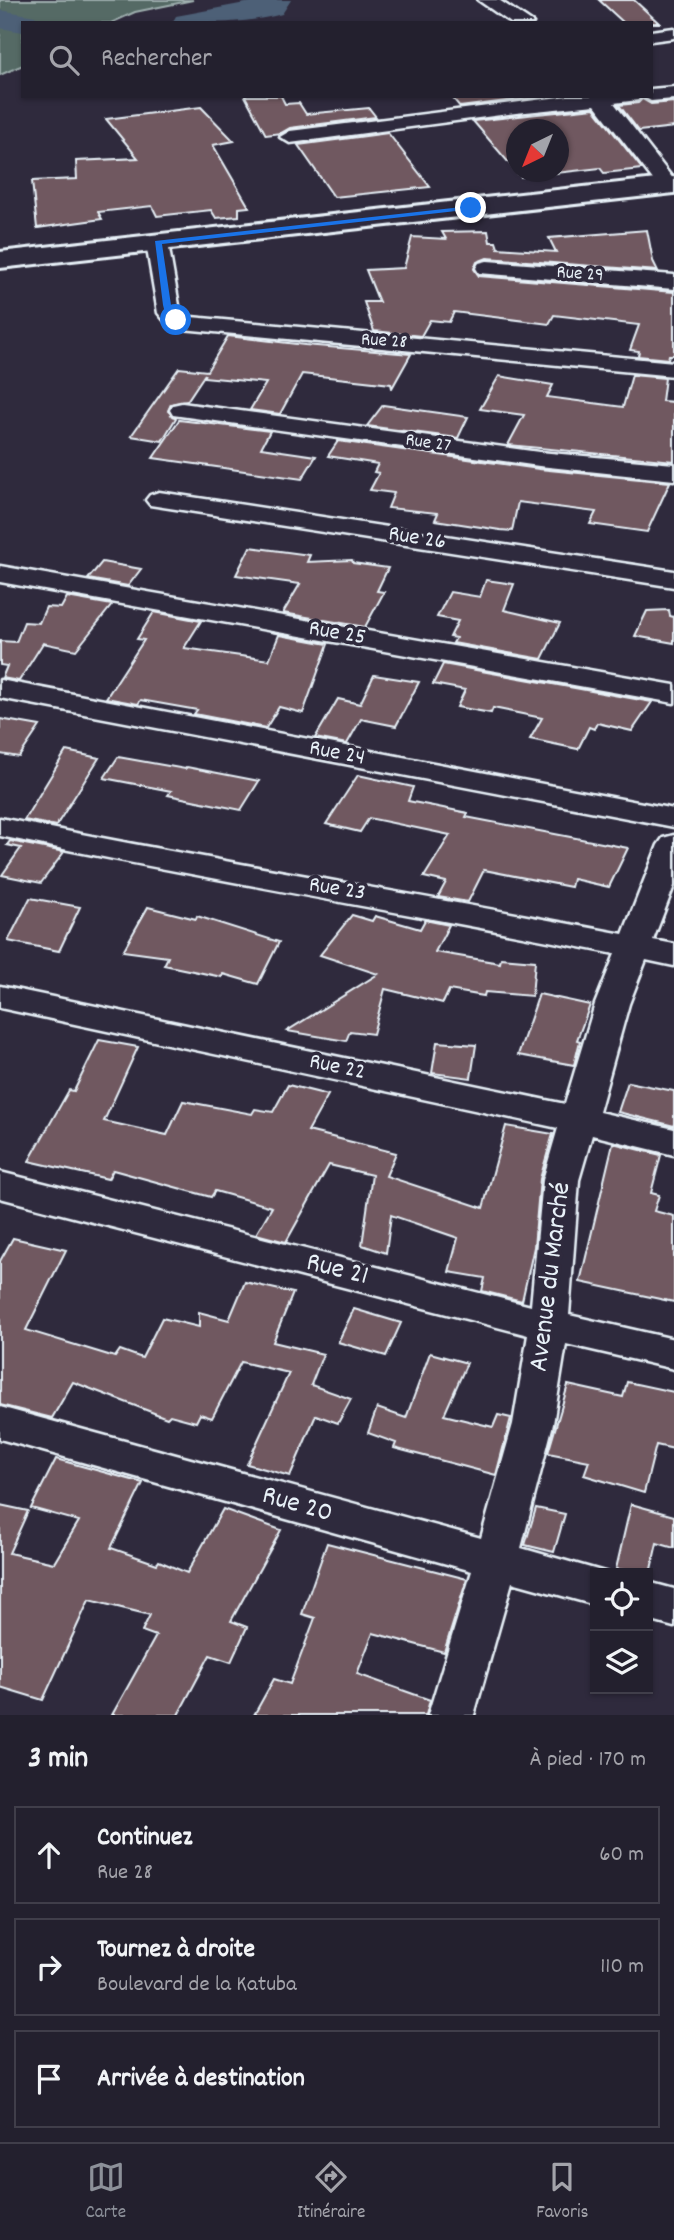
<!DOCTYPE html>
<html lang="fr">
<meta charset="utf-8">
<style>
:root{--surface:#23202e;--page:#2f2d3a;--text:#f1f3f6;--muted:#a3a3aa;--line:#403e4a;--accent:#8c9099}
body{margin:0;font-family:Dekko,sans-serif;background:var(--page);color:var(--text)}
.controls{position:absolute;right:21px;bottom:21px;display:grid;overflow:hidden;border-radius:0px;box-shadow:0 2px 5px #0004}
.controls button{width:63px;height:63px;display:grid;place-items:center;padding:0;border:0;border-bottom:2px solid var(--line);background:var(--surface);color:var(--text);font:35px sans-serif}
.compass{position:absolute;left:506px;top:119px;width:63px;height:63px;border-radius:50%;background:var(--surface);box-shadow:0 2px 5px #0004;rotate:223deg}
.stop{position:absolute;width:21px;height:21px;margin:-16px;border:5px solid #1a73e8;border-radius:50%;background:#fff}
.stop.end{background:#1a73e8;border-color:#fff;box-shadow:0 2px 7px #0008}
.list{margin:0;padding:0;list-style:none}
h2{display:flex;justify-content:space-between;align-items:center;height:91px;margin:0;padding:0 28px;font-size:30px}
h2 small{font-size:23px;font-weight:400;color:var(--muted)}
.list li{display:grid;grid-template-columns:46px 1fr auto;gap:21px;align-items:center;box-sizing:border-box;height:98px;margin:0 14px 14px;padding:0 14px;border:2px solid var(--line);border-radius:0px}
.list b{display:block;font-size:26px;white-space:nowrap}
.list p{margin:0;font-size:23px;white-space:nowrap;color:var(--muted)}
.list em{font-size:23px;font-style:normal;color:var(--muted)}
.icon{flex:none;width:38px;height:38px;fill:none;stroke:currentColor;stroke-width:2;stroke-linecap:round;stroke-linejoin:round}
.map{position:relative;flex:none;width:674px;height:1715px;overflow:hidden}
.search{position:absolute;background:var(--surface);box-shadow:0 2px 5px #0004;left:21px;right:21px;top:21px;height:77px;display:flex;align-items:center;gap:18px;box-sizing:border-box;padding:0 24px;border-radius:0px;color:var(--muted);font-size:26px}
.sheet{height:427px;background:var(--surface)}
nav{display:flex;justify-content:space-around;align-items:center;box-sizing:border-box;height:98px;border-top:2px solid var(--line);background:var(--surface);font-size:19px;color:var(--muted)}
nav a{display:grid;justify-items:center;gap:4px}
nav .on{color:var(--accent)}
.map>svg:first-child{display:block}
.green{fill:#546a65;stroke:#9eaeae;stroke-width:2}
.lines{fill:none;stroke-linecap:round;stroke-linejoin:round}
.river{fill:#4d6077;fill-rule:evenodd}
.building{fill:#705960;stroke:#e8f1f8;stroke-width:2;fill-rule:evenodd}
.street-casing{stroke:#e8f1f8;stroke-width:5}
.secondary-casing{stroke:#e8f1f8;stroke-width:6}
.street{fill:#2f2a3d;fill-rule:evenodd}
.secondary{fill:#2f2a3d;fill-rule:evenodd}
.route{fill:#1a73e8}
.labels{text-anchor:middle;dominant-baseline:central;stroke-width:7;stroke-linejoin:round;paint-order:stroke}
.far-street-label{font-size:19px;fill:#e8f1f8;stroke:#2f2a3d}
.street-label{font-size:23px;fill:#e8f1f8;stroke:#2f2a3d}
.near-street-label{font-size:28px;fill:#e8f1f8;stroke:#2f2a3d}
</style>
<div class="map">
<svg width="674" height="1715" viewBox="0 0 674 1715">
<rect width="100%" height="100%" fill="#2f2a3d"/>
<filter id="ink" filterUnits="userSpaceOnUse"><feTurbulence type="fractalNoise" baseFrequency=".0143" numOctaves="2"/><feDisplacementMap in="SourceGraphic" scale="14" xChannelSelector="R" yChannelSelector="G"/><feConvolveMatrix kernelMatrix="1 2 1 2 8 2 1 2 1" color-interpolation-filters="sRGB"/></filter>
<g filter="url(#ink)">
<!-- green -->
<path class="green" d="M0 0H193L135 12 111 23H23V65L0 75Z"/>
<g class="lines">
<!-- river -->
<path class="river" d="M291 0 282 14C245 24 209 23 172 23L176 16 187 14 261 0Z
M0 10 35 16 39 23H23V32L0 28Z"/>
</g>
<!-- building -->
<path class="building" d="M599 0H634L659 23H624Z
M245 96H281L285 104 299 103 306 114 369 108 376 117 290 128 281 133 266 135Z
M451 96H545L460 107Z
M642 99 651 104 674 102V127L639 131 619 105 638 103Z
M201 107 234 141 213 145 249 207 239 208V216L216 218 211 210 157 216 152 206 98 212 102 219 37 228 32 181 77 179 76 161 138 158 106 119Z
M594 108 642 169 604 173 600 168 521 177 473 121ZM516 130H558V172H516Z
M388 133 430 187 334 197 298 145Z
M647 230 653 261 658 271 487 258 477 262 474 269 479 276 674 292V355H669L668 359 638 356 639 351 630 350 639 325 554 315 549 324 454 312 449 322 430 320 421 336 374 331 364 302H379L366 270 404 268 412 237 446 239 442 232 488 231 490 242H496L498 248 556 252 549 238Z
M228 336 305 345 411 354 392 388 391 384 302 374 280 414 250 410 266 383 203 377 205 374 187 401 171 404 168 411 176 418 162 441 131 436 179 368 207 371Z
M632 375 665 378 662 401 674 402V461L508 445 524 415 480 409 499 376 553 385 547 397 623 407Z
M383 405 468 417 458 438 367 426Z
M179 420 270 431 261 448 316 456 302 479 153 458Z
M338 441 539 469 670 482 647 532 590 524 596 512 518 502 512 531 500 530 435 520 438 513 388 508 394 493 370 490 379 473 374 472 378 464 328 456Z
M250 547 310 555 307 562 352 560 353 563 388 568 377 591 384 592 365 627 283 613 300 584 236 575Z
M102 562 141 569 128 586 88 579Z
M486 580 514 584 504 610 560 623 542 659 453 643 456 638 450 637 458 621 437 617 450 592 480 597Z
M67 597 112 605 76 650 43 643 19 681 2 678 7 666 0 665V641L16 642 24 622 39 623 46 607 61 608Z
M669 610 670 616 674 617V643L635 636 647 611Z
M154 612 201 621 184 648 269 660 279 635 328 644 303 713 279 707 266 728 194 714 197 710 141 700 138 704 106 698 144 640 137 639Z
M443 664 652 702 632 731 597 723 594 729 589 727 578 749 530 739 542 718 493 708 491 713 457 707 465 690 433 684Z
M374 675 419 682 396 726 361 719 347 744 315 738 338 699 360 704Z
M0 719 40 726 19 757 0 754Z
M66 751 99 758 56 826 24 820Z
M118 757 185 769 187 767 259 781 241 810 168 795 171 791 104 778Z
M358 775 413 787 408 801 468 813 466 817 628 848 609 887 573 879 571 887 484 870 468 902 438 897 446 882 424 877 450 835 369 818 360 832 326 824Z
M10 841 64 852 41 883 2 875 21 848 7 845Z
M30 898 80 907 59 951 8 941Z
M148 907 196 919 197 916 279 942 258 984 223 974 222 977 164 965 168 957 123 951Z
M352 915 372 921 375 916 420 929 425 920 449 925 435 952 500 963 501 958 535 961 532 996 485 992 484 996 449 990 443 1003 385 989 373 1034 350 1031 346 1041 287 1031 378 974 320 955Z
M539 994 590 1005 577 1040 580 1041 574 1065 518 1055Z
M99 1040 138 1047 104 1121 167 1135 183 1101 252 1114 255 1109 273 1112 288 1085 328 1095 308 1131 396 1153 386 1176 483 1208 506 1126 553 1134 540 1179 534 1247 522 1301 482 1291 485 1278 449 1272 458 1238 391 1215 386 1253 362 1245 372 1175 329 1165 286 1242 256 1234 272 1207 215 1191 211 1197 113 1170 108 1179 29 1161 69 1090 74 1091Z
M437 1042 476 1045 471 1078 432 1073Z
M628 1082 674 1091V1126L618 1112Z
M613 1143 661 1155 651 1193 659 1195 654 1211 674 1216V1302L580 1282Z
M13 1238 66 1250 26 1330 115 1357 120 1350 142 1358 162 1318 199 1327V1312L229 1320 245 1282 293 1293 273 1342 323 1354 311 1385 351 1399 338 1423 316 1415 290 1476 247 1464 289 1373 241 1362 212 1418 200 1414 196 1422 170 1415 167 1418 73 1382 52 1418 0 1405V1261Z
M354 1309 401 1323 386 1356 338 1342Z
M430 1353 467 1363 444 1415 493 1427 498 1415 511 1418 496 1475 394 1448 396 1443 368 1433 377 1408 406 1418Z
M627 1382 674 1392V1449L656 1445 644 1493 584 1475 589 1461 548 1453 568 1385 623 1397Z
M56 1459 143 1483 111 1548 157 1564 159 1561 187 1573 223 1509 281 1530 231 1621 247 1627 231 1662 210 1655 178 1715H112L156 1636 142 1631 150 1615 89 1600 43 1700 0 1687V1505L28 1511 9 1553 54 1563 79 1521 31 1508Z
M631 1504 674 1516V1548L657 1543 649 1578 648 1573 616 1569Z
M536 1508 565 1514 554 1552 525 1545Z
M327 1543 467 1579 444 1652 373 1633 357 1674 430 1700 426 1715H254L274 1679 290 1684 315 1618 302 1614Z"/>
<g class="lines">
<defs>
<path id="street" d="M478 0H499L533 23H511Z
M674 28V38L651 41V31Z
M674 87V99L651 101 642 96H651V89Z
M568 96H640L638 100 614 103 674 180V191L661 190 595 105 516 113 290 143 280 137 290 131Z
M157 237 165 238 168 243 180 311 191 317 674 362V376L182 329 168 325 158 313 146 243 149 238Z
M487 261 674 275V289L479 273 476 268 479 263Z
M182 403 539 452 674 464V480L539 466 173 415 170 410 173 405Z
M159 492 674 571V587L150 505 146 500 150 495Z
M0 566 674 685V703L0 582Z
M0 680 674 809V827L0 698Z
M0 818C207 860 415 894 623 934L658 845 663 838 674 835V886L653 940 674 944V966L646 960 629 1004 599 1112 674 1129V1155L592 1135 579 1180 569 1315 674 1339V1369L566 1344 553 1424 521 1548 608 1573H595V1605L512 1582 474 1715H428L472 1571 0 1439V1407L481 1538 513 1424 528 1335 0 1198V1172L531 1306 543 1180 558 1128 0 1008V986L565 1104 595 1004 615 954C410 913 204 879 0 836Z
M648 1582 674 1589V1627L648 1620Z"/>
<path id="secondary" d="M674 177V193L0 268V252Z"/>
</defs>
<!-- street casing -->
<use href="#street" class="street-casing"/>
<!-- secondary casing -->
<use href="#secondary" class="secondary-casing"/>
<!-- street -->
<use href="#street" class="street"/>
<!-- secondary -->
<use href="#secondary" class="secondary"/>
</g>
</g>
<!-- route -->
<path class="route" d="M471 206 474 209 162 244 171 305 180 320 173 321 165 313 163 305 155 241Z"/>
<g class="labels">
<!-- far-street labels -->
<g class="far-street-label">
<text transform="translate(580 275) rotate(4)">Rue 29</text>
<text transform="translate(384 342) rotate(4)">Rue 28</text>
<text transform="translate(428 444) rotate(8)">Rue 27</text>
</g>
<!-- street labels -->
<g class="street-label">
<text transform="translate(417 539) rotate(9)">Rue 26</text>
<text transform="translate(337 634) rotate(10)">Rue 25</text>
<text transform="translate(337 754) rotate(11)">Rue 24</text>
<text transform="translate(337 890) rotate(9)">Rue 23</text>
<text transform="translate(337 1068) rotate(12)">Rue 22</text>
</g>
<!-- near-street labels -->
<g class="near-street-label">
<text transform="translate(337 1271) rotate(14)">Rue 21</text>
<text transform="translate(552 1277) rotate(-83)">Avenue du Marché</text>
<text transform="translate(297 1506) rotate(16)">Rue 20</text>
</g>
</g>
</svg>
<div class="controls">
<button><svg class="icon" aria-label="locate" viewBox="0 0 24 24"><circle cx="12" cy="12" r="6"/><path d="M12 2v4M12 18v4M2 12h4M18 12h4"/></svg></button>
<button><svg class="icon" aria-label="layers" viewBox="0 0 24 24"><path d="M12 4l9 5-9 5-9-5zM3 14l9 5 9-5"/></svg></button>
</div>
<svg class="compass" viewBox="-18 -18 36 36"><path d="M0-13l5 13h-10z" fill="#e53935"/><path d="M0 13l5-13h-10z" fill="#a3a3aa"/></svg>
<div class="stop" style="left:176px;top:320px"></div>
<div class="stop end" style="left:471px;top:208px"></div>
<div class="search"><svg class="icon" aria-label="search" viewBox="0 0 24 24"><circle cx="10" cy="10" r="6"/><path d="M15 15l6 6"/></svg>Rechercher</div>
</div>
<section class="sheet">
<h2>3 min<small>À pied · 170 m</small></h2>
<ul class="list">
<li><svg class="icon" aria-label="ahead" viewBox="0 0 24 24"><path d="M12 20V5M6 11l6-6 6 6"/></svg><div><b>Continuez</b><p>Rue 28</p></div><em>60 m</em></li>
<li><svg class="icon" aria-label="right" viewBox="0 0 24 24"><path d="M7 20v-9h11M14 6l5 5-5 5"/></svg><div><b>Tournez à droite</b><p>Boulevard de la Katuba</p></div><em>110 m</em></li>
<li><svg class="icon" aria-label="arrive" viewBox="0 0 24 24"><path d="M6 21V4h12l-3 4 3 4H6"/></svg><div><b>Arrivée à destination</b></div></li>
</ul>
</section>
<nav>
<a class="on"><svg class="icon" aria-label="map" viewBox="0 0 24 24"><path d="M3 6l6-2 6 2 6-2v14l-6 2-6-2-6 2zM9 4v14M15 6v14"/></svg>Carte</a>
<a><svg class="icon" aria-label="directions" viewBox="0 0 24 24"><path d="M12 3l9 9-9 9-9-9zM9 14v-3h6M13 9l2 2-2 2"/></svg>Itinéraire</a>
<a><svg class="icon" aria-label="saved" viewBox="0 0 24 24"><path d="M7 4h10v16l-5-4-5 4z"/></svg>Favoris</a>
</nav>
